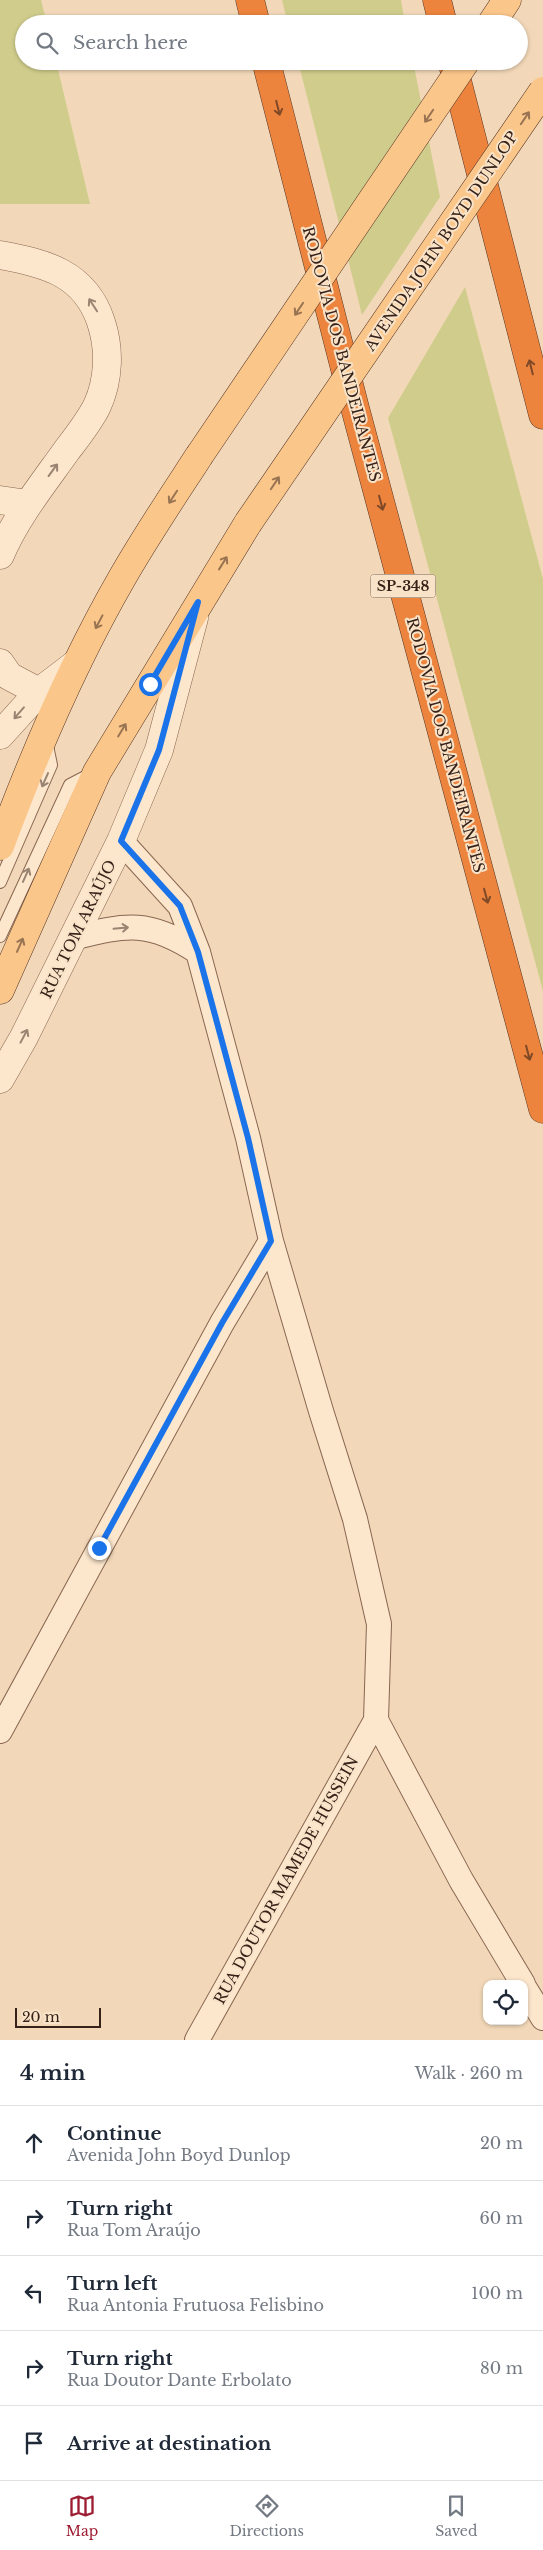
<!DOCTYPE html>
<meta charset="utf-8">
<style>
:root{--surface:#fff;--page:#f6f6f7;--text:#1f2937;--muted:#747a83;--line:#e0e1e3;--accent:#9d1d32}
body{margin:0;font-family:"Libre Baskerville",serif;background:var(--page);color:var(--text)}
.controls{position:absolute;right:15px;bottom:15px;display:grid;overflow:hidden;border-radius:10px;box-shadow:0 1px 4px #0004}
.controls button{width:45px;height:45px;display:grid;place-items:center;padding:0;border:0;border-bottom:1px solid var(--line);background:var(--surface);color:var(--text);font:25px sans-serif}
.scale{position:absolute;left:15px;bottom:12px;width:86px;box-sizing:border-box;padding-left:5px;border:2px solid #362219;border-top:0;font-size:14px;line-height:18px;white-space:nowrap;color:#362219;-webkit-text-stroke:4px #f9e3c8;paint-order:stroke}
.stop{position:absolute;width:15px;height:15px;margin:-11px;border:4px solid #1a73e8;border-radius:50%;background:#fff}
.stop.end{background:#1a73e8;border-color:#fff;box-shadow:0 1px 5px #0008}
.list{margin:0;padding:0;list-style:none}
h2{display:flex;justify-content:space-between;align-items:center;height:65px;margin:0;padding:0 20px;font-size:21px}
h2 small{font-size:16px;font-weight:400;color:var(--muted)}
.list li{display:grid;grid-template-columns:32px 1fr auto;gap:15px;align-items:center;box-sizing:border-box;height:75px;padding:0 20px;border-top:1px solid var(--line)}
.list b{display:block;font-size:19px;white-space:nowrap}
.list p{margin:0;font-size:16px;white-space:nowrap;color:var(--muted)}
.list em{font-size:16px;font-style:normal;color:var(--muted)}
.icon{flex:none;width:28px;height:28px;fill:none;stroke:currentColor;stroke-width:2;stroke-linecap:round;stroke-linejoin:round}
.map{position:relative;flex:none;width:543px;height:2040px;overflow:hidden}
.search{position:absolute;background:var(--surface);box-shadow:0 1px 4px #0004;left:15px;right:15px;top:15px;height:55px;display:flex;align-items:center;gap:12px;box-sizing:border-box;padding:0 18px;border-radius:28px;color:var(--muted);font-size:19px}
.sheet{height:440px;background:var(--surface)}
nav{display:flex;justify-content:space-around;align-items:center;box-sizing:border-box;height:70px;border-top:1px solid var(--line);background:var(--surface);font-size:14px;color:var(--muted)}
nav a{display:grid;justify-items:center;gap:2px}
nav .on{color:var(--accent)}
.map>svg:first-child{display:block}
.green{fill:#d0cd8c}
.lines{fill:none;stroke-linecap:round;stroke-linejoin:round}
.service-casing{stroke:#896752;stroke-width:14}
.minor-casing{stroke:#896752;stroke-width:26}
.tertiary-casing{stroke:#896752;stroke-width:29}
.primary-casing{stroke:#563627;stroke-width:29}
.motorway-casing{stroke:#563627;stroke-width:29}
.service{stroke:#fce6cc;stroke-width:12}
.minor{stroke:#fce6cc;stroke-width:24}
.tertiary{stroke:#fce6cc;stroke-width:28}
.primary{stroke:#fbc68a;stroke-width:28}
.motorway{stroke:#ec843e;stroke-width:28}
.primary-bridge-casing{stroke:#563627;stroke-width:29;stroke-linecap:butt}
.primary-bridge{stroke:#fbc68a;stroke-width:28}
.oneway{stroke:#7f4928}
.oneway2{stroke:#987452}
.oneway3{stroke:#998472}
.route{stroke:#1a73e8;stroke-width:6}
.labels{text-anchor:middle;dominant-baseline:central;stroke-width:4;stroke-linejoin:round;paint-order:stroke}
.shield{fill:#f9e3c8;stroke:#705c4e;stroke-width:1}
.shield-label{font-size:14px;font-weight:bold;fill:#362219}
.street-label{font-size:15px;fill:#362219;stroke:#f9e3c8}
</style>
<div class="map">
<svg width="543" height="2040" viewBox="0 0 543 2040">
<rect width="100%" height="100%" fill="#f2d8b8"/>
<!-- green -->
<path class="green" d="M0 0H41L47 24H24V61H56L90 204H0Z
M282 0H401L405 24H288Z
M298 61H413L440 197 362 315Z
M465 287 543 579V991L388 418Z"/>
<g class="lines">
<defs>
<path id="service" d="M0 882 51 765 46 741
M0 936 70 785 93 773"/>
<path id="minor" d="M121 841 180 906 198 952 248 1138 271 1241 321 1411 355 1519 379 1624 376 1720 461 1880 523 1984
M73 938C127 924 150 920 198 952
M0 1731 222 1323 271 1241
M524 1987 543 2018
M197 2040 376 1720"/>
<path id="tertiary" d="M0 255C45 263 85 273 101 322 110 349 109 380 97 406 89 422 77 437 67 450 43 484 16 517 0 555
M0 500 28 504
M0 663 9 676 39 692
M0 735 39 692 77 663
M0 1079 24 1037 121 841 159 750 194 618"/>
<path id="primary" d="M491 24 507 0
M0 846C34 754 73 663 122 578 146 536 173 496 199 456
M0 990 97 772 248 523"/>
<path id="motorway" d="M250 0 256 24
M437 0 443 24
M266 61 355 408 543 1109
M452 61 543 415"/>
</defs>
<!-- service casing -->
<use href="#service" class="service-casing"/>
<!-- minor casing -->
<use href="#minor" class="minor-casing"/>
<!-- tertiary casing -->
<use href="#tertiary" class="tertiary-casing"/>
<!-- primary casing -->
<use href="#primary" class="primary-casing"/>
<!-- motorway casing -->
<use href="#motorway" class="motorway-casing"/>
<!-- service -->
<use href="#service" class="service"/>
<!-- minor -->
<use href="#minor" class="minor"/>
<!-- tertiary -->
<use href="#tertiary" class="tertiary"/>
<!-- primary -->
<use href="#primary" class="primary"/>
<!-- motorway -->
<use href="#motorway" class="motorway"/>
<defs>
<path id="primary-bridge" d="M199 456 466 61
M248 523 543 91"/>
</defs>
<!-- primary-bridge casing -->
<use href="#primary-bridge" class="primary-bridge-casing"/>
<!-- primary-bridge -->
<use href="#primary-bridge" class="primary-bridge"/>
</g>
<!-- one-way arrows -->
<defs><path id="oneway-shaft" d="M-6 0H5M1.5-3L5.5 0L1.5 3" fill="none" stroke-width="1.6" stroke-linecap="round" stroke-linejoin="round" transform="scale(1.25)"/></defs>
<g class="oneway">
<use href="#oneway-shaft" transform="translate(278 108) rotate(76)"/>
<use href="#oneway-shaft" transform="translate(531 367) rotate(-104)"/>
<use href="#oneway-shaft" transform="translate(381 503) rotate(75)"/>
<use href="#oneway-shaft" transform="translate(486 896) rotate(75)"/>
<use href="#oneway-shaft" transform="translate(528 1053) rotate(75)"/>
</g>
<g class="oneway2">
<use href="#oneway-shaft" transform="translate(429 116) rotate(124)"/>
<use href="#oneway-shaft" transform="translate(525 118) rotate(-56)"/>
<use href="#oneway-shaft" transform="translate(299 309) rotate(124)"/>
<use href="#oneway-shaft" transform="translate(275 483) rotate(-56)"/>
<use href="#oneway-shaft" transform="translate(173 497) rotate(123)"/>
<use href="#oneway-shaft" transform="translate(223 563) rotate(-58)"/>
<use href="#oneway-shaft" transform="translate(99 622) rotate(118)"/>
<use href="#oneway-shaft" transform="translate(122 730) rotate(-59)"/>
<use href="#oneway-shaft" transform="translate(20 945) rotate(-66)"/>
</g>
<g class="oneway3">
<use href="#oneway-shaft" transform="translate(93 305) rotate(-123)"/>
<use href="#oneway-shaft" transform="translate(53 470) rotate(-54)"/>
<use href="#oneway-shaft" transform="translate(19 713) rotate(131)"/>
<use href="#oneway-shaft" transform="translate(45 780) rotate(114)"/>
<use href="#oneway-shaft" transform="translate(26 875) rotate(-66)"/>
<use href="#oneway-shaft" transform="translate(121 928) rotate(-5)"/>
<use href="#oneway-shaft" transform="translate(24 1036) rotate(-62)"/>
</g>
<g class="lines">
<!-- route -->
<path class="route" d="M99 1548 222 1323 271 1241 248 1138 198 952 180 906 121 841 159 750 198 602 150 684"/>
</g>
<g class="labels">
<!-- shield labels -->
<rect class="shield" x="370.5" y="574.5" width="65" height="23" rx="4"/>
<g class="shield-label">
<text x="403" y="586">SP-348</text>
</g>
<!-- street labels -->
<g class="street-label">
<text transform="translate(441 241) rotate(-56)">AVENIDA JOHN BOYD DUNLOP</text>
<text transform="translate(342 354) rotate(75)">RODOVIA DOS BANDEIRANTES</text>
<text transform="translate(446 745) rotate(75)">RODOVIA DOS BANDEIRANTES</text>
<text transform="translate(78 929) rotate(-64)">RUA TOM ARAÚJO</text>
<text transform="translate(286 1880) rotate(-61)">RUA DOUTOR MAMEDE HUSSEIN</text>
</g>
</g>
</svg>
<div class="controls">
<button><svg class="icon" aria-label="locate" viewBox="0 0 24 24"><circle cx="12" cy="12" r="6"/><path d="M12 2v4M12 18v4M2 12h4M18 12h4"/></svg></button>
</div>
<div class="scale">20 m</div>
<div class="stop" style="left:150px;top:684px"></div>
<div class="stop end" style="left:99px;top:1548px"></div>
<div class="search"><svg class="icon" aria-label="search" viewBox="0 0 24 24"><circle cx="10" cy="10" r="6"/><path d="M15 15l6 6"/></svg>Search here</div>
</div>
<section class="sheet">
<h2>4 min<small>Walk · 260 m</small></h2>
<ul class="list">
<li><svg class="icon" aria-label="ahead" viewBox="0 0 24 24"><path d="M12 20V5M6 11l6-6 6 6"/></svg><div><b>Continue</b><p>Avenida John Boyd Dunlop</p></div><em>20 m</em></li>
<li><svg class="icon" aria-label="right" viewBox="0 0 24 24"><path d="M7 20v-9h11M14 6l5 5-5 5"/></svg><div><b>Turn right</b><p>Rua Tom Araújo</p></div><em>60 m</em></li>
<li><svg class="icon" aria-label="left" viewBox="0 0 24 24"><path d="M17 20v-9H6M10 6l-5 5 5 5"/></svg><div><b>Turn left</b><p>Rua Antonia Frutuosa Felisbino</p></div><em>100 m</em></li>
<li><svg class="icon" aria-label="right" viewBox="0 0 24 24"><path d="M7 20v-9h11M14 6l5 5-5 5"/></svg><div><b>Turn right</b><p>Rua Doutor Dante Erbolato</p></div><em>80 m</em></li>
<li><svg class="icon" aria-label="arrive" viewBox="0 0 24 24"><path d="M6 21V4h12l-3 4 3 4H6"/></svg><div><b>Arrive at destination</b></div></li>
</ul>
</section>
<nav>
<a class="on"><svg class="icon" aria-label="map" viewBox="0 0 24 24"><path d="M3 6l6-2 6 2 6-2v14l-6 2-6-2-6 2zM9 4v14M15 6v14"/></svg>Map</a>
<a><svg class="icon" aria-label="directions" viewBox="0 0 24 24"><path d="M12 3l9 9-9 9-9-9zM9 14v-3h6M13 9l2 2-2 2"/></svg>Directions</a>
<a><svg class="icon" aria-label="saved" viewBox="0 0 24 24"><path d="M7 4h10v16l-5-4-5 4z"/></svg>Saved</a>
</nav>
